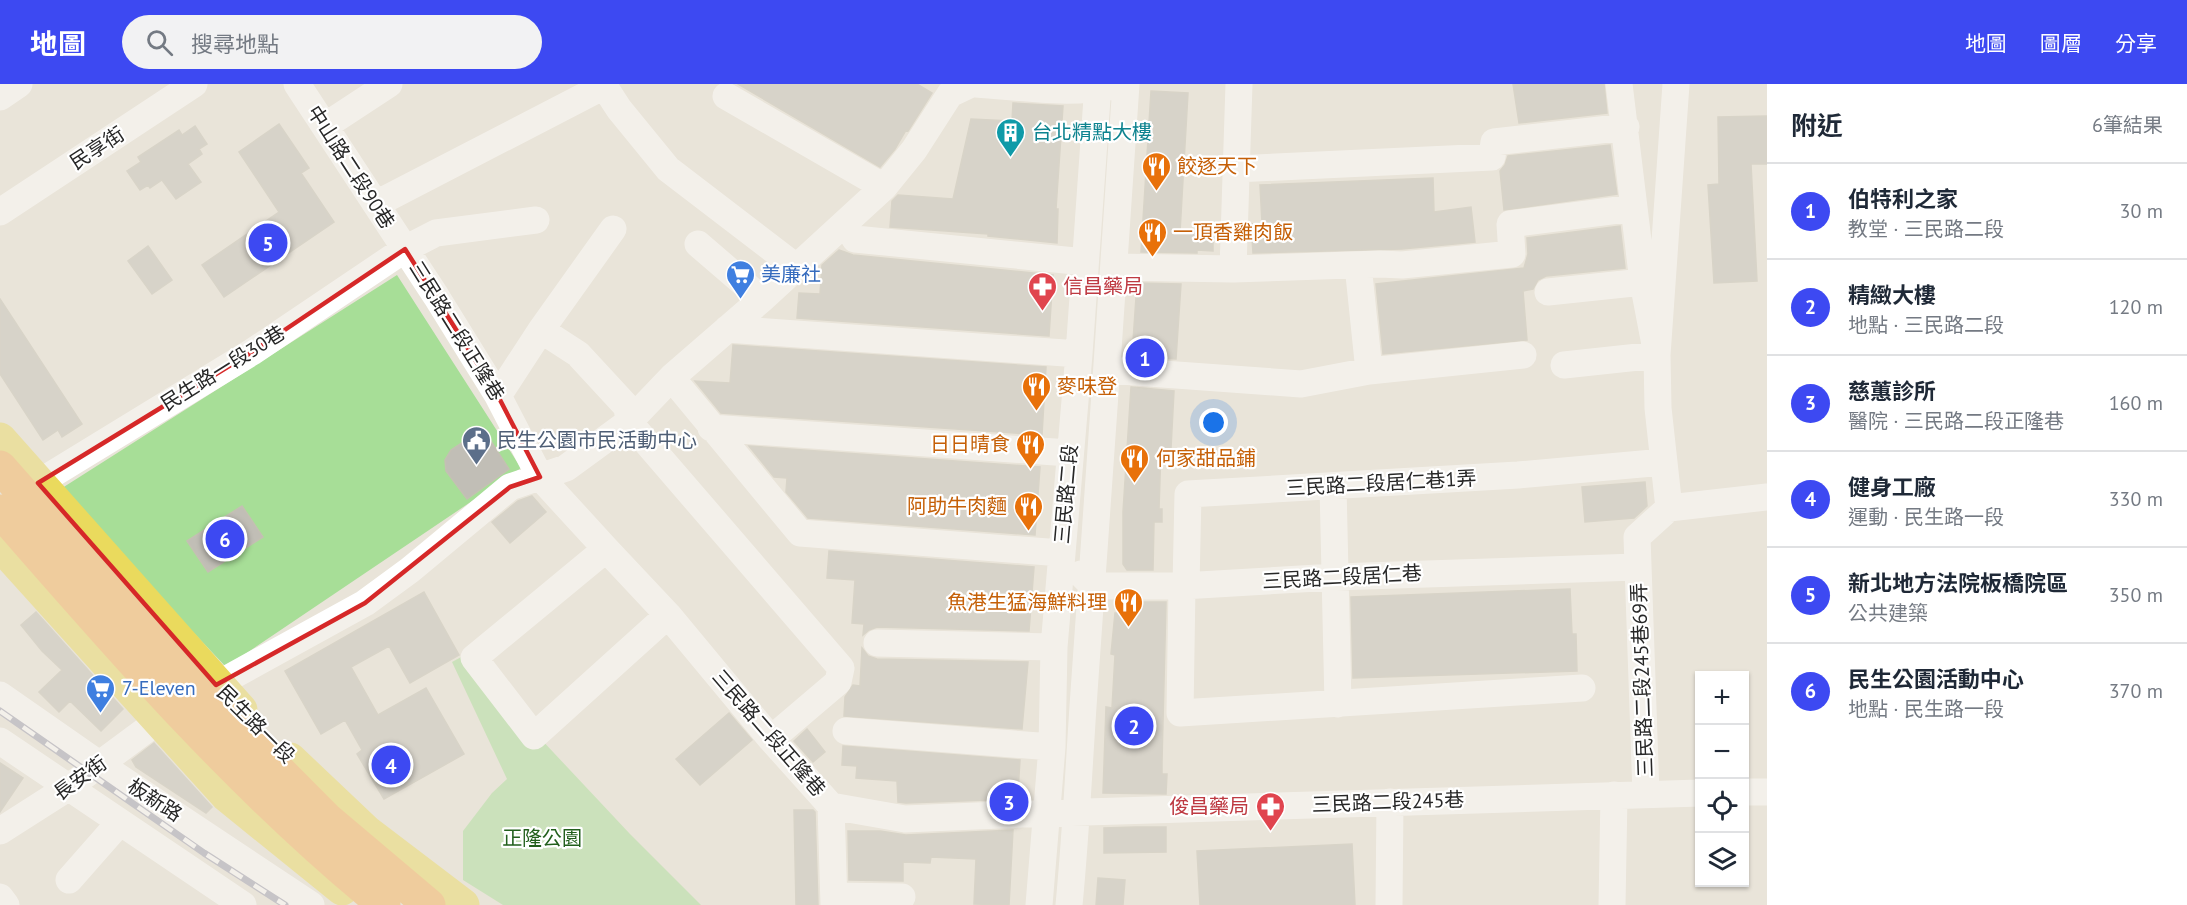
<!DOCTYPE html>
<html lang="zh-TW">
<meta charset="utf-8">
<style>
:root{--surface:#fff;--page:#f2f2f3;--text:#1f2937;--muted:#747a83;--line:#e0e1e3;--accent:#3d49f2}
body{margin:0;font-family:"PT Sans","Noto Sans TC",sans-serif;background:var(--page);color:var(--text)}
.controls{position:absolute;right:18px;bottom:18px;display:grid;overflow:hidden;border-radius:0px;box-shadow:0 2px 4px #0004}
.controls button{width:54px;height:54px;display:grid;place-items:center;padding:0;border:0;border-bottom:2px solid var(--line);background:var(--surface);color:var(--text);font:30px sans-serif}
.you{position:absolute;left:1214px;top:339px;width:21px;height:21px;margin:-15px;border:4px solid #fff;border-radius:50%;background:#1a73e8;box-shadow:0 0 0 9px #1a73e833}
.badge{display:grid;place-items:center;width:39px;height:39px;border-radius:50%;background:var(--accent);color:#fff;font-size:20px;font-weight:700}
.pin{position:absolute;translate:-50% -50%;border:3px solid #fff;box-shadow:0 2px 6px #0006}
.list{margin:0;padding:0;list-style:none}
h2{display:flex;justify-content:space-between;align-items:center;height:78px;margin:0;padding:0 24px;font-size:26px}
h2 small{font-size:20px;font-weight:400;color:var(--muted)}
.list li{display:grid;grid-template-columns:39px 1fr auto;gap:18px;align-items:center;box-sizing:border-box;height:96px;padding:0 24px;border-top:2px solid var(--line)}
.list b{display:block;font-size:22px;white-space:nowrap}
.list p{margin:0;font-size:20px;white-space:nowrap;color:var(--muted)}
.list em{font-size:20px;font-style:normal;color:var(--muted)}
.icon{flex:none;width:33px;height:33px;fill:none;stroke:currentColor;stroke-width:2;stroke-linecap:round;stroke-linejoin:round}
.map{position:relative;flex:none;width:1767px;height:821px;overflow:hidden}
header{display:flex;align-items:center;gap:36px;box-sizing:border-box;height:84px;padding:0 30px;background:var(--accent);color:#fff}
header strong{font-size:28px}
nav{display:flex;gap:33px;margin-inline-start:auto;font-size:21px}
.search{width:420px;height:54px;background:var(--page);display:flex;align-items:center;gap:15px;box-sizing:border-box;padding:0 21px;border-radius:33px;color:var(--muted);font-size:22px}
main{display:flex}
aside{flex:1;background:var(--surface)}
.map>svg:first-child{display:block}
.green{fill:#a7de97}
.building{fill:#c1beb6;stroke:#c4c0b3;stroke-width:1.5}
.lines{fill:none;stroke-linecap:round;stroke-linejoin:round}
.minor{stroke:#fff;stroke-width:27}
.major{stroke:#eada5d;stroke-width:33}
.highway{stroke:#f7af56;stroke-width:33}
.rail-casing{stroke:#9c9db1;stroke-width:7}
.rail{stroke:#fff;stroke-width:4.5;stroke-dasharray:14;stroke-linecap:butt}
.marked{fill:none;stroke:#d62828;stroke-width:4.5;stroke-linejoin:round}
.labels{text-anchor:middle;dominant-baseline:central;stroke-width:4.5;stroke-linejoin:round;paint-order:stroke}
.culture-label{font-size:20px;fill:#0d838f;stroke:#fff;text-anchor:start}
.street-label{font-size:20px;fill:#272727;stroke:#fff}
.food-label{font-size:20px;fill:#c56008;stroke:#fff;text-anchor:start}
.shop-label{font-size:20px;fill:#366cbe;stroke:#fff;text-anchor:start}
.health-label{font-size:20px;fill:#be3a42;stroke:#fff;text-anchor:start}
.service-label{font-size:20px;fill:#4e5e75;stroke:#fff;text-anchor:start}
.park-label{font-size:20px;fill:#225f1c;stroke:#fff}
</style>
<header>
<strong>地圖</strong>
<div class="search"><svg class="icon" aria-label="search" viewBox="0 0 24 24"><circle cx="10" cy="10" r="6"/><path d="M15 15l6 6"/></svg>搜尋地點</div>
<nav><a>地圖</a><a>圖層</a><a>分享</a></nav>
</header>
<main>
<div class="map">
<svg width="1767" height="821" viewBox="0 0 1767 821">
<rect width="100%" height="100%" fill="#e9e4d9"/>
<!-- green -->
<path class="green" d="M397 191 521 384 226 583 59 406Z
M463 572 630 750 701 821H503L463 796V747L492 709 507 695 452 578Z"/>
<!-- building -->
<path class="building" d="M738 0H917L932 9 908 47 906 46 895 65 880 83Z
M1513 0H1604L1607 29 1519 39Z
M1151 7 1188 9 1180 148H1213V167L1197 166V169L1141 168Z
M1013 19 1063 22 1056 125H1058L1057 159 988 152V150L890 143 892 117 898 111 953 115 971 35 1012 37Z
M1767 32V80H1751L1757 197 1714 199 1708 101 1719 100 1718 33Z
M279 40 309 84 301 89 334 138 224 213 202 181 279 128 239 68Z
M195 42 207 60 199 65 202 70 188 80 201 98 176 115 162 96 150 104 148 101 140 106 127 87 141 78 138 73 179 46 182 51Z
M1610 61 1617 110 1504 126 1500 87 1505 81 1508 72Z
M1433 94 1434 128 1471 123 1475 158 1402 165 1253 169 1251 140 1262 139 1260 101Z
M1620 142 1625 184 1546 192 1538 196 1533 205 1523 207 1527 256 1383 270 1376 200 1524 184 1528 170 1527 154Z
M148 162 172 196 152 210 128 177Z
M839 166 853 171 1053 191 1049 252 797 234 799 209 820 210 822 181Z
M1137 199 1181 200 1176 275 1132 272Z
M0 215 82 340 62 353 58 346 43 356 0 290Z
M733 261 1046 283 1042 351 721 329 695 297 730 299Z
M1131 303 1174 307 1171 364H1161L1159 425H1162V438H1154L1153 486H1127L1123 480V428Z
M483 345 509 385 467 415 446 387 445 376 451 366Z
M749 362 1040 383 1035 451 808 434 786 408 787 394 774 393Z
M1645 398 1647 422 1634 434 1585 438 1582 403Z
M532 412 546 428 510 459 492 438 518 417Z
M242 422 263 453 208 488 187 457Z
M829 467 1034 483 1029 547 877 543 869 546 863 551 864 540 852 539 855 496 827 494Z
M1570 505 1572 550H1576L1577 587 1353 594 1351 513Z
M424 508 459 571 410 599 389 562 351 583 378 631 426 604 464 670 384 715 357 670 362 666 345 636 321 650 285 587Z
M1124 518H1166L1162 678V690H1167L1166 710 1103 709 1106 623 1112 624 1115 571 1111 570 1115 529H1123Z
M36 528 123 625 101 647 70 617 59 628 39 608 62 586 42 567 21 541Z
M862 564 868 572 877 575 1028 578 1022 645 844 632 845 613 853 601 860 602Z
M729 629 752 656 700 701 676 675Z
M807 645 825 668 813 678 794 657Z
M154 659 212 723 206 729 136 683 132 676Z
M843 662 1020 676 1018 707H1014V715L906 719 898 718 897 697 856 694 857 682 842 681Z
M0 679 23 694 0 728Z
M794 726H813L815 728 818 821H796Z
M1136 743H1166V768L1104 769V744Z
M1013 746 1009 821 974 820 976 775 931 773 930 779 903 778V797L849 796 848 747H880L906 751Z
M1352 760 1355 821H1200L1197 767Z
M1098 794 1125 796 1123 821H1096Z"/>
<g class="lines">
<!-- minor -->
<path class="minor" d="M297 0 436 212 498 312 540 393 606 465 668 531 771 655 831 722 905 735 1022 730 1700 709
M976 0C1022 3 1068 11 1113 2
M604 2 619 25 668 85 796 183
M726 12 884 103
M0 13 19 0
M325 42 389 0
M1235 85 1492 73 1494 58 1626 43
M376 120 604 2
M0 128 194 0
M855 155 1085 178
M698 160 762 215
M1358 181 1369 287
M1115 183 1233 185 1380 180 1402 181 1512 170 1510 140 1634 124
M1233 185 1239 0
M1548 208 1643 198
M727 245 1079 270
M541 246 578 270 627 323 629 338 841 584 838 598 771 655
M1564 281 1657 271 1643 198 1619 0
M1107 286 1301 300 1369 287 1523 271
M680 304 800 449 1061 469
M498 312 541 246 613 145
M711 344 1069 369
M38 399 252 268 405 165 436 149 536 136
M1333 402 1338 620
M1669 424 1767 413
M606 465 474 574 534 652 668 531
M1081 490 1093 502H1182L1335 493 1637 483
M1186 501 1188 410 1518 391 1664 378
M1182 502 1180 629 1582 604
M877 559 1054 563
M0 611 99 680 311 821
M846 647 1052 663
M0 657 243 821
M1744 708H1767
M1646 710 1637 453 1669 424 1658 324 1657 271 1676 0
M831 722 834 821
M0 747 69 703 158 637 216 601 365 519 410 486 510 403 566 384 629 338 672 293 762 215 884 103 914 66 950 10 971 0
M69 796 120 738
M834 812 902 813
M0 813 6 821
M1039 821 1052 663 1054 563 1079 270 1098 0
M1069 821C1076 750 1079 679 1084 608 1098 405 1113 203 1126 0
M1389 821 1390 718
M1612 821 1614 711"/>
<!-- major -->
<path class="major" d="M0 355 241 626
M0 461 227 712 342 805
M290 675 367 748 463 821"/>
<!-- highway -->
<path class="highway" d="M0 383 181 588 326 734 429 821
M0 427C120 565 241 705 384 821"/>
<defs>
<path id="rail" d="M0 627 204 769 285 821"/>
</defs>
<!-- rail casing -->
<use href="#rail" class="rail-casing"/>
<!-- rail -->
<use href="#rail" class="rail"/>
</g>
<!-- marked area -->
<path d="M0 0H1767V821H0ZM405 165 498 312 540 393 510 403 365 519 216 601 38 399 252 268Z" fill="#e9e4d9" fill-opacity=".55" fill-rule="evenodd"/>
<path class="marked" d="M405 165 498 312 540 393 510 403 365 519 216 601 38 399 252 268Z"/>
<!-- icons -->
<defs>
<symbol id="building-pin" viewBox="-11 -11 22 30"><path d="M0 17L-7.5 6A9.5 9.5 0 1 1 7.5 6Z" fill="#0f9aa8" stroke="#fff"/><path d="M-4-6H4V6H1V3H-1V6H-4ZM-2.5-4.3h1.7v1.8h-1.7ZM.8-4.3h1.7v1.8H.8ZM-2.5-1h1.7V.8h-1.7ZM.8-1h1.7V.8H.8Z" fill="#fff"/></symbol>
<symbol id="restaurant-pin" viewBox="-11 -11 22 30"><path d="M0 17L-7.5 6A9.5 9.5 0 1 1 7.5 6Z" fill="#e8710a" stroke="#fff"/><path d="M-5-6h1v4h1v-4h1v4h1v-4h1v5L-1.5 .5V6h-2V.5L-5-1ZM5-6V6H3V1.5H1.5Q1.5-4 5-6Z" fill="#fff"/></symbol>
<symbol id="supermarket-pin" viewBox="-11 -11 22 30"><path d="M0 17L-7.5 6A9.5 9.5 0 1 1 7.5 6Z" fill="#3f7fe0" stroke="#fff"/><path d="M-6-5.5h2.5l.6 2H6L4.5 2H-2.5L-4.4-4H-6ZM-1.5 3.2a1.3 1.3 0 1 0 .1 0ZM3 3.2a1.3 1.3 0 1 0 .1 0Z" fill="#fff"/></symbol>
<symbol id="pharmacy-pin" viewBox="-11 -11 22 30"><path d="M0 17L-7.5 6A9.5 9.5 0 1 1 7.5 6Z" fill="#e0444e" stroke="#fff"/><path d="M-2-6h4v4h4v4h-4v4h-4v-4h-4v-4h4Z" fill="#fff"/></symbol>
<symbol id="civic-pin" viewBox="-11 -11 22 30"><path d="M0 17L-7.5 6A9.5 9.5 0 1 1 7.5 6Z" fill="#5c6f8a" stroke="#fff"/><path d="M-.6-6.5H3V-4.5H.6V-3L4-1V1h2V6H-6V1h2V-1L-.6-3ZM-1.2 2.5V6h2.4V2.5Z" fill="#fff"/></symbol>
</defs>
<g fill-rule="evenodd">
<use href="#building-pin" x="994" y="32" width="33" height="45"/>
<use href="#restaurant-pin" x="1140" y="66" width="33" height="45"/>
<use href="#restaurant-pin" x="1136" y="132" width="33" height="45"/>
<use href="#supermarket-pin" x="724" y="174" width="33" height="45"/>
<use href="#pharmacy-pin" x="1026" y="186" width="33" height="45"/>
<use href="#restaurant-pin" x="1020" y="286" width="33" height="45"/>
<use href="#civic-pin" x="460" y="340" width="33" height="45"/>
<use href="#restaurant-pin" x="1014" y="344" width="33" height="45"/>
<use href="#restaurant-pin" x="1118" y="358" width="33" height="45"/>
<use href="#restaurant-pin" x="1012" y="406" width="33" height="45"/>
<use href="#restaurant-pin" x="1112" y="502" width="33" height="45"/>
<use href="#supermarket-pin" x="84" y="588" width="33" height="45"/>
<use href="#pharmacy-pin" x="1254" y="706" width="33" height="45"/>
</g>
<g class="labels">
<!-- culture labels -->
<g class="culture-label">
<text x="1032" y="48">台北精點大樓</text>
</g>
<!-- street labels -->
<g class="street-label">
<text transform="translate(97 64) rotate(-33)">民享街</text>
<text transform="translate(351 83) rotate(57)">中山路二段90巷</text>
<text transform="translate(457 247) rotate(58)">三民路二段正隆巷</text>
<text transform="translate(223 284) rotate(-32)">民生路一段30巷</text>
<text transform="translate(1381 399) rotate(-3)">三民路二段居仁巷1弄</text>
<text transform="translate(1066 410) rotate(-85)">三民路二段</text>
<text transform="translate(1342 493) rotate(-3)">三民路二段居仁巷</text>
<text transform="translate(1642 596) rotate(-92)">三民路二段245巷69弄</text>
<text transform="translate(256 640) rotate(45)">民生路一段</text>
<text transform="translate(769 649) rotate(49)">三民路二段正隆巷</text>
<text transform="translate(80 694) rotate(-36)">長安街</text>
<text transform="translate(155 716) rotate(33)">板新路</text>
<text transform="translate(1388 718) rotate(-2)">三民路二段245巷</text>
</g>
<!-- food labels -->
<g class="food-label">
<text x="1177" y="82">餃逐天下</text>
<text x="1173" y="148">一頂香雞肉飯</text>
<text x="1057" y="302">麥味登</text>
<text x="1010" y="360" text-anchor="end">日日晴食</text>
<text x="1156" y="374">何家甜品鋪</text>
<text x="1007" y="422" text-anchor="end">阿助牛肉麵</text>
<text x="1107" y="518" text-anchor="end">魚港生猛海鮮料理</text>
</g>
<!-- shop labels -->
<g class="shop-label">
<text x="761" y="190">美廉社</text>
<text x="122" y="604">7-Eleven</text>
</g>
<!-- health labels -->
<g class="health-label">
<text x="1063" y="202">信昌藥局</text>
<text x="1249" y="722" text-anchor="end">俊昌藥局</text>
</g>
<!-- service labels -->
<g class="service-label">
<text x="497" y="356">民生公園市民活動中心</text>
</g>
<!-- park labels -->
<g class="park-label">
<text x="542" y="754">正隆公園</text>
</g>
</g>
</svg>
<div class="controls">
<button>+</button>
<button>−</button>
<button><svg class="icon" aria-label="locate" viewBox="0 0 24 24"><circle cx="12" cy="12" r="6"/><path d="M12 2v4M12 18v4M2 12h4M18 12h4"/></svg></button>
<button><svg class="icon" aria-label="layers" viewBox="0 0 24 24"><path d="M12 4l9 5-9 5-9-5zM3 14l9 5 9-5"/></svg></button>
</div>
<div class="you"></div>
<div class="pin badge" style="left:1145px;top:274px">1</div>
<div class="pin badge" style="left:1134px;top:642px">2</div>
<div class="pin badge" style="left:1009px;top:718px">3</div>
<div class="pin badge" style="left:391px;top:681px">4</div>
<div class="pin badge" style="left:268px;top:159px">5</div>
<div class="pin badge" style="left:225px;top:455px">6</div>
</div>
<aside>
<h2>附近<small>6筆結果</small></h2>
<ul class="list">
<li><span class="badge">1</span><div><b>伯特利之家</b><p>教堂 · 三民路二段</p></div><em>30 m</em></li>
<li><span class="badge">2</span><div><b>精緻大樓</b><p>地點 · 三民路二段</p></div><em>120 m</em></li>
<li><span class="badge">3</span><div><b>慈蕙診所</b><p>醫院 · 三民路二段正隆巷</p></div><em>160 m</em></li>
<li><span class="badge">4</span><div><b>健身工廠</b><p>運動 · 民生路一段</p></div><em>330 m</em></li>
<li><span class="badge">5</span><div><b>新北地方法院板橋院區</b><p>公共建築</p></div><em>350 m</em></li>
<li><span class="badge">6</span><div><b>民生公園活動中心</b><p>地點 · 民生路一段</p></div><em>370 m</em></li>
</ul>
</aside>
</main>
